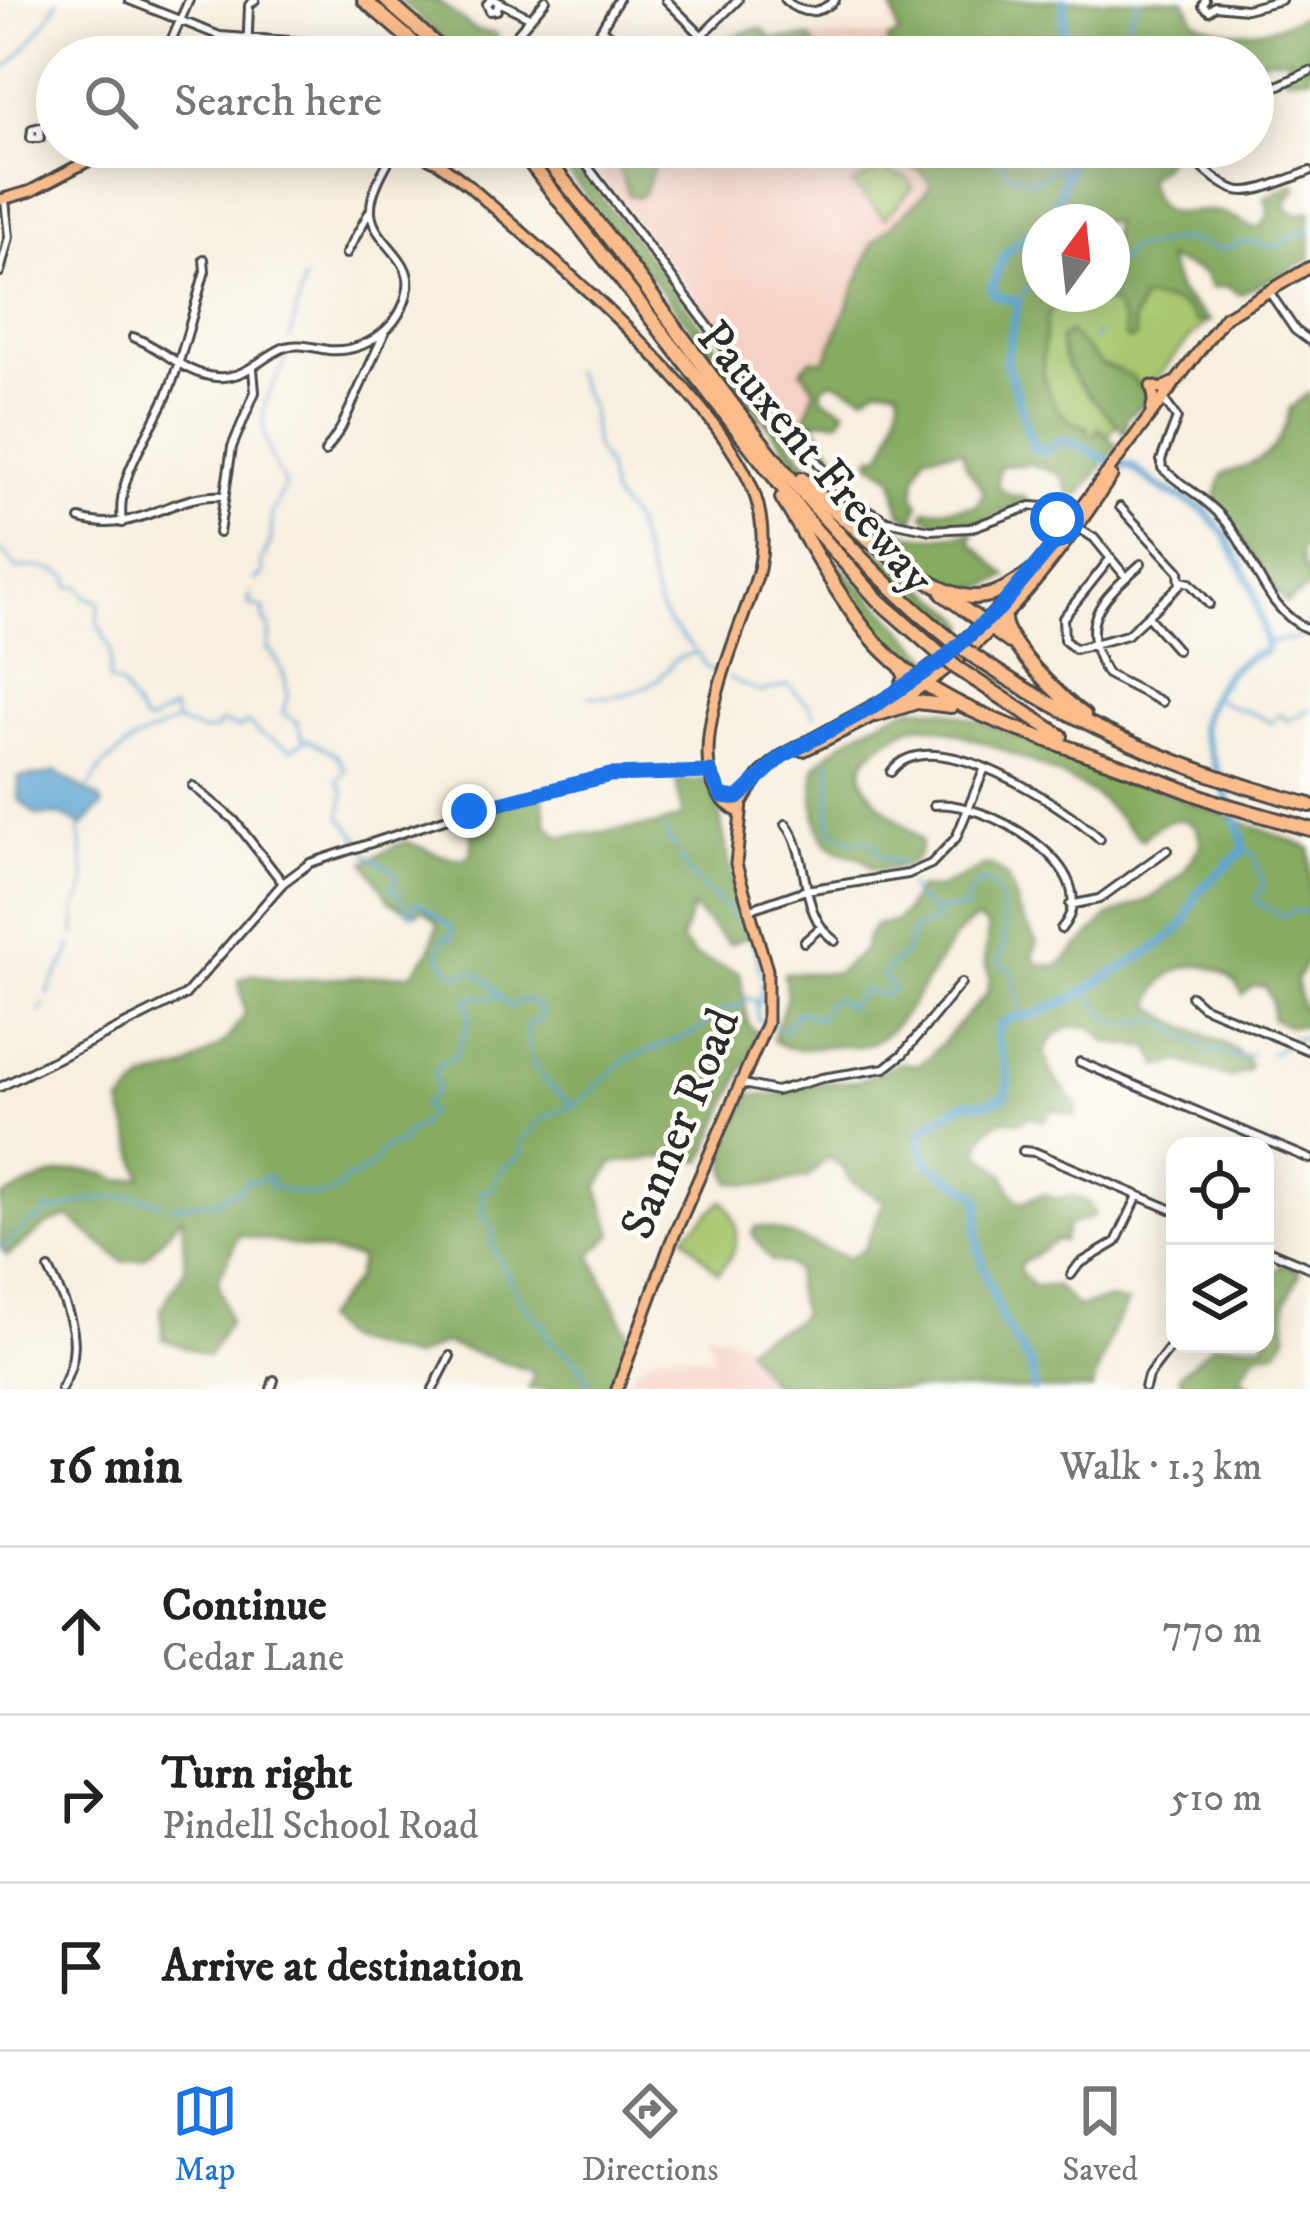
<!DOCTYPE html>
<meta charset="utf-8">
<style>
:root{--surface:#fff;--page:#f6f6f6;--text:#222;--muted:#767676;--line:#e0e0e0;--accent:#1a73e8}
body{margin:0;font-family:"IM FELL DW Pica",serif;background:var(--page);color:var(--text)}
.controls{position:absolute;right:36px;bottom:36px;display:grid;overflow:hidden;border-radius:24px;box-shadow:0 6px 30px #0003}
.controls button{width:108px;height:108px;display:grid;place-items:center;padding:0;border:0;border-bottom:3px solid var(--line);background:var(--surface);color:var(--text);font:60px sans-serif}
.compass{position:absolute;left:1022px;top:204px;width:108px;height:108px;border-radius:50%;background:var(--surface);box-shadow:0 6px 30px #0003;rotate:15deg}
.stop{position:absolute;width:36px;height:36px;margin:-27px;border:9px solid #1a73e8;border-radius:50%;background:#fff}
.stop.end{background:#1a73e8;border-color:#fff;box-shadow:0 3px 12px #0008}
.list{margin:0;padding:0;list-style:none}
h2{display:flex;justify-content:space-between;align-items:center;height:156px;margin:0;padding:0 48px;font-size:51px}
h2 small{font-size:39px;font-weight:400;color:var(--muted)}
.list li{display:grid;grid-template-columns:78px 1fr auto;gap:36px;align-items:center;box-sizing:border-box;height:168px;padding:0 48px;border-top:3px solid var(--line)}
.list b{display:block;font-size:45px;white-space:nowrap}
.list p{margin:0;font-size:39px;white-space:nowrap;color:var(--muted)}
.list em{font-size:39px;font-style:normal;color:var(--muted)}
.icon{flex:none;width:66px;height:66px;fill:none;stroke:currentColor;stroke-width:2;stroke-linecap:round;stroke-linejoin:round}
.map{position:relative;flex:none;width:1310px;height:1389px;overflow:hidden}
.search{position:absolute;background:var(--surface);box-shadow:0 6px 30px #0003;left:36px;right:36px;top:36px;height:132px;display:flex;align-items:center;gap:30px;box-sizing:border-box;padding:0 42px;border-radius:66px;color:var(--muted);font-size:45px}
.sheet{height:660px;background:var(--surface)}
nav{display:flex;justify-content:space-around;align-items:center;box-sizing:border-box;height:168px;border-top:3px solid var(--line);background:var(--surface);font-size:33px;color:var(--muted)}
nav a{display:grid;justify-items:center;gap:6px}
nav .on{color:var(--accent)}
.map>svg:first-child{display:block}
.built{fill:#f6d1c5}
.green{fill:#a8c76f;stroke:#6a794d;stroke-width:3}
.forest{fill:#86ac62;stroke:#586c46;stroke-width:3;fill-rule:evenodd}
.water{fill:#5ba4d2;stroke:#43687e;stroke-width:3}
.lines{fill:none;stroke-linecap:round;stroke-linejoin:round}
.stream{stroke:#5ba4d2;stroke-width:3}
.river{stroke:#5ba4d2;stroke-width:8}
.minor-casing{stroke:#4a4846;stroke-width:12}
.major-casing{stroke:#4a4846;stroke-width:15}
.highway-casing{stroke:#4a4846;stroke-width:18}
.minor{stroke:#fff;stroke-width:6}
.major{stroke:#fabc8b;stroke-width:9}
.highway{stroke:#fabc8b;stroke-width:12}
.highway-bridge-casing{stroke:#4a4846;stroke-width:18;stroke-linecap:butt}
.highway-bridge{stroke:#fabc8b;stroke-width:12}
.route{stroke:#1a73e8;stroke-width:15}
.labels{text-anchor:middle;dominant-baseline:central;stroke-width:9;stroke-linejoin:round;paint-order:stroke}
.street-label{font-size:48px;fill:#2b2b2b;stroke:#fdfcf7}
</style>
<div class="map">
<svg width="1310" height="1389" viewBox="0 0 1310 1389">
<rect width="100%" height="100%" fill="#fdfcf7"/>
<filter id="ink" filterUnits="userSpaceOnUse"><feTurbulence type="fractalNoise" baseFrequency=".00833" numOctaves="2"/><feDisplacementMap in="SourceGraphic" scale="24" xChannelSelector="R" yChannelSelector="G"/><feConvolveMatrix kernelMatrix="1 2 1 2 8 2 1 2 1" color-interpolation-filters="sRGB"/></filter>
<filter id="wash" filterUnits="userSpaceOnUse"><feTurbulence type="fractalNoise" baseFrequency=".004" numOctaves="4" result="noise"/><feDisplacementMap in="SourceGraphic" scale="48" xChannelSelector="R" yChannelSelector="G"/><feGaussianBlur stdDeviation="2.7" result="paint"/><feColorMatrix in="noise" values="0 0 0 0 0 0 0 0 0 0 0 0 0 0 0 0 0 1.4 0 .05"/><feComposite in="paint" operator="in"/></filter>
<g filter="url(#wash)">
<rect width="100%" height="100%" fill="#f8efde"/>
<!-- built -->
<path class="built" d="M888 0H1038L1049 57H731L758 38 895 36Z
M620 147H1048L826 365 805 440 600 175Z
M706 1331 743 1341 775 1389H625L636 1368 655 1355 673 1351 714 1359Z"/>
<!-- green -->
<path class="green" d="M881 170 907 178 913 187 885 218 852 184Z
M1040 222V294H1112V230L1209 320 1191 337 1075 475 982 276Z
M723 1200C743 1225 740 1251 718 1273L684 1236Z"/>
<!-- forest -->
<path class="forest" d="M400 0H436L475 30 497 34 498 46 492 48 491 57H463Z
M891 0H1185L1195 20C1235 41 1270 31 1310 13V76L1287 77 1283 73 1291 58H1267L1253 65V57H887L888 40 899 34Z
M756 29H762L772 39 810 38 815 45 800 51 778 47 775 57H718L728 50 729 37Z
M548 147H563L828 490C873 529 915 547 974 531L971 542 1007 576C997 582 982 589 971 589 934 587 850 516 820 491Z
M610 147H664C650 163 653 184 639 198L629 195Z
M860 147H1174L1161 167 1147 178C1158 228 1177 209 1213 211 1228 212 1244 223 1258 229L1269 216 1265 198 1292 184 1297 187 1286 202 1287 208 1298 214 1310 211V259L1240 294 1226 286 1212 288 1204 273 1167 259 1179 294 1210 321 1196 322C1183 299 1167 301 1142 299L1133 322 1136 337 1131 340 1125 338 1123 321 1113 304C1093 299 1077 295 1059 304 1045 310 1047 324 1045 336 1038 371 1047 418 1088 427L1087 433 1093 436 1099 428 1118 446 1080 494 1070 495 1061 475 1032 464 1003 466 998 470V487L1010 495 1025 496 1027 501C998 515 954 535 924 516L926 510 977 506 984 491 966 466 962 450 925 454 916 477 914 497 919 503 914 521 900 512 893 477 870 462 871 456 882 454C891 439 904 400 898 387L880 386 864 395 832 381 822 387V398L845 409 840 420 812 421 847 472H842L805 422 815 388 801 370 811 359 823 361 827 356 873 243 924 195 931 184 921 171ZM1040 222H1112V294H1040Z
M1069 332 1101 364 1130 375 1146 392 1147 403 1127 416 1125 434C1102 402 1064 383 1060 339Z
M1307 394H1310V539L1300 553 1304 569 1310 574V586L1286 604 1215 499 1223 474C1264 460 1280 453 1290 408Z
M840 521 963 617 968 626 958 636 950 632 837 522Z
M827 552 932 659 915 668 887 643Z
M915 707 944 710 984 723 1310 848V954L1296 980 1302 1007 1310 1011V1026H1290L1272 1019V1001L1265 986H1253L1243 995C1225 955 1162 954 1152 1005 1176 1030 1235 1039 1250 1065L1247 1071 1230 1078 1182 1062 1159 1067 1150 1048 1106 1042 1094 1028C1070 1022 1054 1030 1044 1053L1055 1079 1078 1107 1075 1116 1052 1109 1043 1121 1029 1116 1019 1122C998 1114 984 1131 978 1151L1004 1175 1014 1197 1021 1203 1042 1194 1057 1199 1073 1196 1088 1202 1094 1212 1092 1217 1068 1225 1063 1241 1056 1240 1020 1265V1272L1033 1286H1056L1077 1307 1110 1299 1128 1303 1112 1332 1092 1389H775L746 1348C761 1329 788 1333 802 1313L795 1288 796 1271 788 1264 771 1261 752 1233 756 1227C774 1224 824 1251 849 1258L864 1249 884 1201 851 1182 842 1167 828 1157 808 1177 763 1186 731 1182C715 1152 738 1121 751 1094L774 1096 811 1084 858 1081 901 1063 918 1065 928 1058 987 993 990 977 985 963 988 927 978 920C945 925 913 1033 866 1045 854 1048 840 1045 828 1046 808 1049 790 1053 773 1040L787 996 784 973H837L863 951 868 935 876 925 895 922 904 913 918 888 936 889 986 865C1011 871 1011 887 1018 909 1022 921 1032 931 1037 944L1033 956 1037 964 1058 966 1109 916 1150 899 1182 874 1201 844C1196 806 1160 819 1142 840 1126 828 1113 809 1096 796 1072 777 944 720 915 726 901 729 887 741 875 750 834 780 901 819 921 840 922 870 895 869 872 869 857 851 858 859 840 852 811 841 812 793 815 766 844 738 877 718 915 707Z
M706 780 716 797 733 881 753 935 729 944 692 908 681 941 695 956 740 973 748 1025 758 1034 703 1161 670 1157 613 1163 598 1188 613 1233 591 1255 632 1341 615 1389H529L534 1372 444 1343 413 1358 343 1340 322 1320 356 1279 360 1258 239 1235 218 1281 229 1322 208 1356 162 1339 161 1309 185 1269 182 1216 145 1258 123 1262 69 1217 48 1224 7 1256 0 1244 1 1198C40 1179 81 1157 121 1181L142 1177 121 1104 146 1079 185 1069 225 1042 245 1015 239 980 253 974 279 981 412 974 430 951 438 923 423 909 415 915 390 901 365 862 405 841 443 856 464 859 471 853 473 810 542 791 547 825 561 837 657 825 683 817 676 781Z
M1282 1264 1290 1265 1300 1273C1283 1311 1283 1290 1287 1335L1276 1351 1257 1353 1241 1376 1253 1389H1194L1180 1380 1179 1375 1214 1344H1265V1286Z"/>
<!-- water -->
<path class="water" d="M55 771 101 800 102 806 83 826 60 815 37 816 18 799 19 777 46 775Z"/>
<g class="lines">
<!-- stream -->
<path class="stream" d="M910 10 927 0
M1121 57 1130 18 1139 0
M0 71C15 63 53 17 57 0
M961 147 996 155 1009 175 1035 181 1057 166 1062 179
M631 152 640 147
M1112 263 1123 261 1126 250 1183 239 1224 250C1241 240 1255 239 1274 248L1297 234 1309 233 1310 227
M1050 294H1057
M1063 294 1069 297 1079 294
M1018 301 1028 289H1040
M290 339 304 280
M1094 340 1097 334
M573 371 591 409 595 448 606 465 612 496 634 523 659 607 668 623 693 648
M0 549 18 569C40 566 49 567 69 577V586L80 587 86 597 99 602 97 621 111 651 109 681 121 686 144 722 149 723 173 709 176 722 204 732 217 729 220 722 239 728 249 723 257 732 292 749 307 739 336 754 345 770 338 781 344 791 341 816 362 843
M255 580 263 575 261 563 271 541 272 514 285 484C271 461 256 426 267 399 273 382 284 372 286 353
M250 595 249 605 264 609V621L270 628 268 649C284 667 293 692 282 713L297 722 303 739
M1307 624 1310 623
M1266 644 1285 639 1290 642 1302 635
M697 652 707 668 717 673
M729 678 760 692 788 685 810 706 815 716
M588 696C622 699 657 690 674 660L697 652
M1213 696C1231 711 1252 709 1271 723L1281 713 1287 721 1310 709
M830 759V830L855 842 869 840 877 846 878 855 901 863
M88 788 102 767 134 741 173 723
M665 832 675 849
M1243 851 1253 853 1264 885 1256 898 1257 903 1282 916 1296 911 1310 912
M366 853 396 873V881L390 889 399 893 407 912 415 915 413 904 421 903 453 929 452 938 444 936C435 952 443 967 458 975 483 961 494 991 509 1007L523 1000 537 1005 542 1017 540 1022H528C525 1067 540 1078 575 1107L623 1061 698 1031 706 1022H716L719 1012 741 1005 748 998 756 1001 758 1019 763 1022
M679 856C694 892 734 904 751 938
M909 885 913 895 935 913
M75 934 76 909 86 885 79 826
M753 944 761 975
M1085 989C1116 1026 1112 1028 1157 1019 1183 1035 1221 1063 1252 1055
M48 995C52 975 68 965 72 946
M759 1003 762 982
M39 1012 44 1005
M772 1025 786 1032C796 1014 793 1005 819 1019L828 1002 838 1000 849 1007 862 990 884 995 891 992 893 986 884 979 885 970 906 953 913 929 931 925 939 910 966 909V899L980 881 995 887C1004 908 1010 942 998 961L1013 972 1021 1017
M1290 1038H1306
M1271 1054 1284 1046
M570 1106 539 1121 521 1142 522 1155 498 1172 492 1190 481 1191 485 1204 481 1211 495 1231 491 1242C504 1266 520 1311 545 1325L548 1338 579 1362 577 1367 583 1368 589 1389
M171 1207 203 1201 217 1204 222 1195 239 1191 246 1180 258 1182 265 1177 271 1178 270 1187C295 1191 333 1208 345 1179 364 1177 374 1163 384 1148L403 1143 406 1132 418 1128 430 1111 423 1105 437 1091 435 1071 444 1060 455 1059C461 1033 476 1029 466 998L498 996
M0 1250 31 1221H40L48 1209 56 1212C87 1198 129 1191 162 1203"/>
<!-- river -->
<path class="river" d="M1064 57V0
M1042 222 1051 217 1069 167 1067 147
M1034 1389 1032 1367 1005 1325 983 1267 977 1238 980 1199C955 1173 913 1172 922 1129L964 1103H986L1006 1096C1015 1069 994 1050 998 1027L1009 1019 1035 1014 1071 999 1159 946 1183 926 1198 892 1243 851V838L1201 728C1208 694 1229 660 1264 652L1266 644 1253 588 1224 533 1204 510 1159 487 1132 467 1108 461 1079 444 1061 440 1044 451 1034 448 1006 361 1018 301 995 295 991 290 1004 255 1040 223"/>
</g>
</g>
<g filter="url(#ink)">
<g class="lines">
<defs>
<path id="minor" d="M129 0 220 36 346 45 377 57
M491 0 487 4 490 11 497 10 498 4
M495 0 531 18
M666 0 702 36
M785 0C801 15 819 15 835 0
M1205 0 1203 6 1209 11 1215 6 1246 9 1281 0
M601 29 642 57
M164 57 189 0
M247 57 249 5 255 0
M299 57 300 43
M497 57 546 0
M585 57 618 0
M668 57 690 47 738 0
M1253 97 1310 71
M40 129V138H31L32 129 57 123
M573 147 740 368 847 498 887 521 930 530 970 528 1031 506 1044 507 1094 538 1126 577
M1179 147C1240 202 1234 200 1310 171
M1191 157 1201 147
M346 254 371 209
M0 272 9 237 5 200
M1270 293 1295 330 1310 341
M133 337C162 347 183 374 216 377 245 379 259 359 283 348 297 342 314 348 328 350 366 353 402 327 408 288 413 255 368 240 371 207 372 187 387 165 396 147
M1164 400 1177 418 1161 460 1162 468C1181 486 1205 497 1222 517 1254 552 1263 611 1310 630
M325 452 341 428 385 332
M80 519C137 536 172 492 224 496
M122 523C115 474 153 432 169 390 184 352 193 311 205 271L204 259
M219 533 232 447 255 392 253 369
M1110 559 1063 618 1064 640 1075 649 1127 635 1180 585 1179 571 1120 507
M1141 564C1102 599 1075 621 1107 674L1162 702
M1181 581 1190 583 1209 604
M1149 618 1177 650
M891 772C930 718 1065 806 1100 839
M193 786 234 820 283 883
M934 805C981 798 1112 869 1061 929
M786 824C812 858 797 913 835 941
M1070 905 1099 899 1167 850
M748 910 806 890 908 874 931 864 956 838 984 770
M804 942 821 927
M1191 996 1202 1006 1310 1051
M1080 1062 1310 1159
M743 1084 776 1091 822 1078 885 1068 903 1054 961 983
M0 1087 185 995 283 883 310 863 469 811 610 775 709 772
M1023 1151 1035 1152 1175 1211
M1265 1249 1310 1268
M49 1269C69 1311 87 1345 61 1389
M1071 1275 1079 1264 1116 1242 1138 1196
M1145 1388 1148 1376 1175 1341
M271 1389 274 1380
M433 1389 450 1356"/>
<path id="major" d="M405 147 439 163 467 184C544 253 745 415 760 515 763 532 763 551 759 569 746 624 663 779 741 813
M0 200 31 191 114 147
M1151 411 1154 398 1151 386 1161 389 1172 383
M1052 511 1063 515 1075 511
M916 679 984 623 1031 573 1225 317 1310 267
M803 751C845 731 887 711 926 684 1004 630 1061 554 1112 476
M617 1389 671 1242 767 1023V970L736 864 742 803 761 773 781 756 903 689"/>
<path id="highway" d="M364 0 430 57
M386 0 450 57
M518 147 814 528 878 600 941 655
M536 147C676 311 784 509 955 643
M802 479C834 512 926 595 971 597 995 598 1011 585 1031 573
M782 498C811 544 847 616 886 653 950 716 1054 740 1137 772
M943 594 1010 642
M1004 617C1002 641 1063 701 1084 715
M972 655C1076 727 1189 773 1310 805
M957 668 1061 736
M900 690 906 677 900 665
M876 715 917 702 951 706
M1134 771 1219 803 1310 829"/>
</defs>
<!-- minor casing -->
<use href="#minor" class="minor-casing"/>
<!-- major casing -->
<use href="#major" class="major-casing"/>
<!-- highway casing -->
<use href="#highway" class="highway-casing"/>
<!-- minor -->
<use href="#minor" class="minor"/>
<!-- major -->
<use href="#major" class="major"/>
<!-- highway -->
<use href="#highway" class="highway"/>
<defs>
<path id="highway-bridge" d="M955 643 972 655
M941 655 957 668"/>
</defs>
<!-- highway-bridge casing -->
<use href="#highway-bridge" class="highway-bridge-casing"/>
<!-- highway-bridge -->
<use href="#highway-bridge" class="highway-bridge"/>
</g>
</g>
<g class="lines" filter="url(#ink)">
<!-- route -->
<path class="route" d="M469 811 610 775 710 772 722 796 738 798 781 757 873 707 941 661 1000 608 1057 540V519"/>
</g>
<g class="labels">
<!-- street labels -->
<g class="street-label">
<text transform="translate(815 458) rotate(50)">Patuxent Freeway</text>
<text transform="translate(681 1124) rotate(-68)">Sanner Road</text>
</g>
</g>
</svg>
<div class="controls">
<button><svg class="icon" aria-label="locate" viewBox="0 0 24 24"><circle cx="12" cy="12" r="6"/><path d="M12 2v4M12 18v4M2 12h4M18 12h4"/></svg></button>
<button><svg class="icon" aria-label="layers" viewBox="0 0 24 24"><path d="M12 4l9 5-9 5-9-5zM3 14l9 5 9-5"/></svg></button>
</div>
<svg class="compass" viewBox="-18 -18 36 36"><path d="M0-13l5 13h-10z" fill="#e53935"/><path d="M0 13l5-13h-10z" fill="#767676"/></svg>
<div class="stop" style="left:1057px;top:519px"></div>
<div class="stop end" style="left:469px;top:811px"></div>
<div class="search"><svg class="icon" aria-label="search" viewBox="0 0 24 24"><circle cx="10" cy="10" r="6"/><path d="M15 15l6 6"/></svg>Search here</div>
</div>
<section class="sheet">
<h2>16 min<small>Walk · 1.3 km</small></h2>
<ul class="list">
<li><svg class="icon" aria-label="ahead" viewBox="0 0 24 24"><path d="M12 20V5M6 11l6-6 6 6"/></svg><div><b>Continue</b><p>Cedar Lane</p></div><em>770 m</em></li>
<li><svg class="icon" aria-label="right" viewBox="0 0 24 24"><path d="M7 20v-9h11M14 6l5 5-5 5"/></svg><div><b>Turn right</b><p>Pindell School Road</p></div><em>510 m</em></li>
<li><svg class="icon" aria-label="arrive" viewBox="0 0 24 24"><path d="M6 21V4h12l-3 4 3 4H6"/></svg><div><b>Arrive at destination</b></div></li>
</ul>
</section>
<nav>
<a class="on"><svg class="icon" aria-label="map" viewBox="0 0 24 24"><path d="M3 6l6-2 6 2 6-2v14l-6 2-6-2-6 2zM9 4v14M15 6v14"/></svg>Map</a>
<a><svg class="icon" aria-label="directions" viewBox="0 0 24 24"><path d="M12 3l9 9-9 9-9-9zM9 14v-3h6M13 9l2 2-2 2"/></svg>Directions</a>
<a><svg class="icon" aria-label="saved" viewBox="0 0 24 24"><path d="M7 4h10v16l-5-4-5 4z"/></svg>Saved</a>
</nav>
